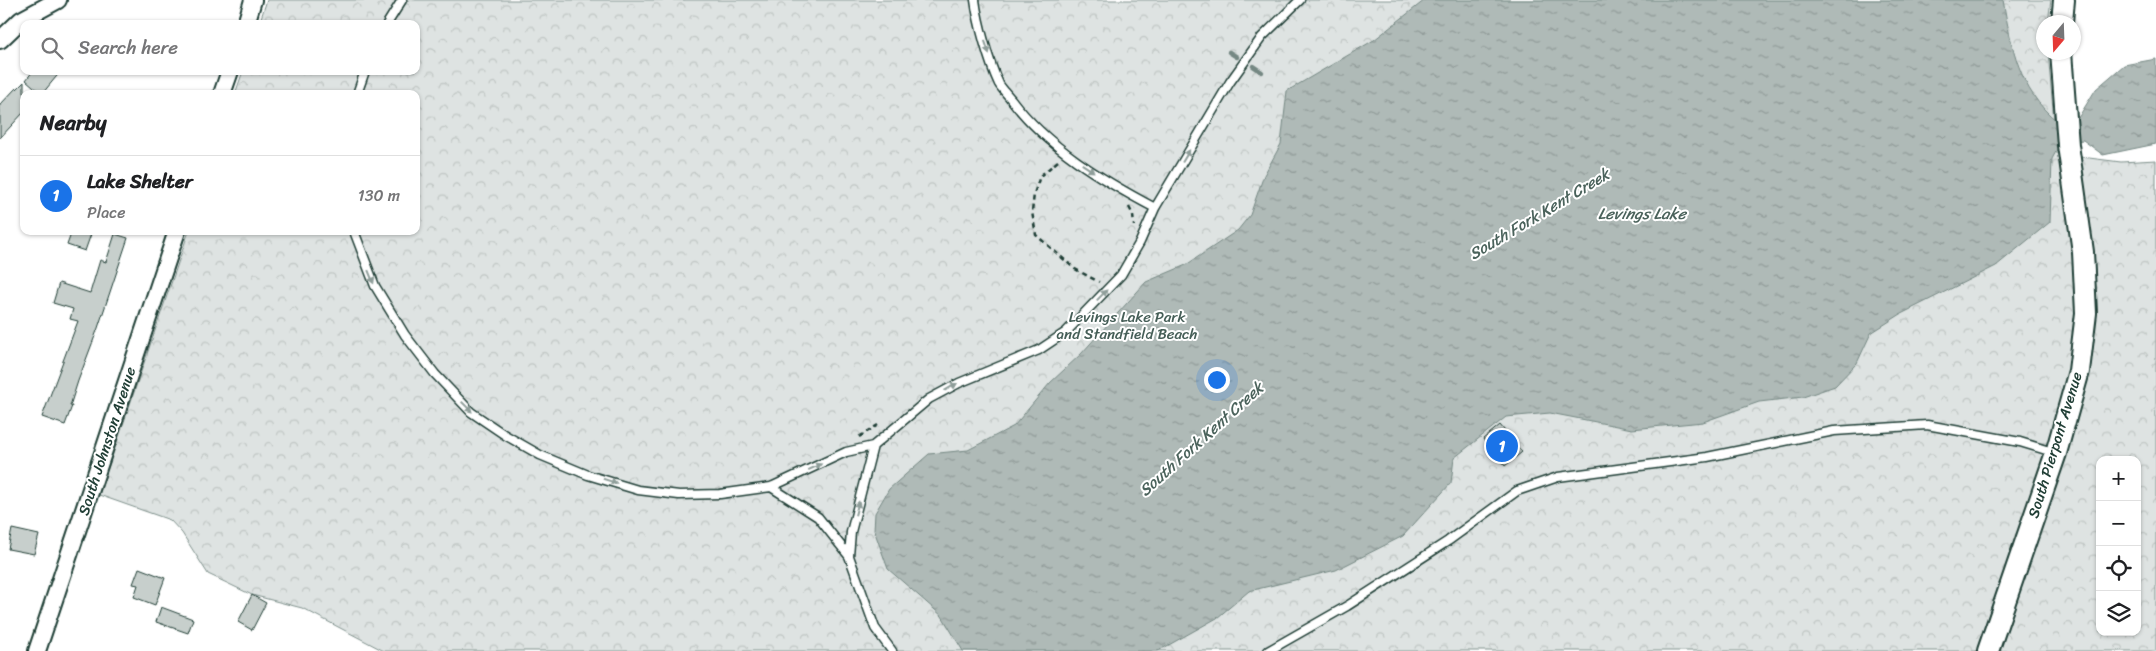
<!DOCTYPE html>
<meta charset="utf-8">
<style>
:root{--surface:#fff;--page:#f6f6f6;--text:#202124;--muted:#757577;--line:#e0e0e0;--accent:#1a73e8}
body{margin:0;font-family:Sriracha,sans-serif;background:var(--page);color:var(--text)}
.controls{position:absolute;right:15px;bottom:15px;display:grid;overflow:hidden;border-radius:10px;box-shadow:0 1px 4px #0004}
.controls button{width:45px;height:45px;display:grid;place-items:center;padding:0;border:0;border-bottom:1px solid var(--line);background:var(--surface);color:var(--text);font:25px sans-serif}
.compass{position:absolute;left:2036px;top:15px;width:45px;height:45px;border-radius:50%;background:var(--surface);box-shadow:0 1px 4px #0004;rotate:199deg}
.you{position:absolute;left:1216px;top:379px;width:18px;height:18px;margin:-12px;border:4px solid #fff;border-radius:50%;background:#1a73e8;box-shadow:0 0 0 8px #1a73e833}
.badge{display:grid;place-items:center;width:32px;height:32px;border-radius:50%;background:var(--accent);color:#fff;font-size:16px;font-weight:700}
.pin{position:absolute;translate:-50% -50%;border:2px solid #fff;box-shadow:0 1px 5px #0006}
.list{margin:0;padding:0;list-style:none}
h2{display:flex;justify-content:space-between;align-items:center;height:65px;margin:0;padding:0 20px;font-size:21px}
h2 small{font-size:16px;font-weight:400;color:var(--muted)}
.list li{display:grid;grid-template-columns:32px 1fr auto;gap:15px;align-items:center;box-sizing:border-box;height:80px;padding:0 20px;border-top:1px solid var(--line)}
.list b{display:block;font-size:19px;white-space:nowrap}
.list p{margin:0;font-size:16px;white-space:nowrap;color:var(--muted)}
.list em{font-size:16px;font-style:normal;color:var(--muted)}
.icon{flex:none;width:28px;height:28px;fill:none;stroke:currentColor;stroke-width:2;stroke-linecap:round;stroke-linejoin:round}
.map{position:relative;flex:none;width:2156px;height:651px;overflow:hidden}
.search{position:absolute;background:var(--surface);box-shadow:0 1px 4px #0004;left:20px;top:20px;width:400px;height:55px;display:flex;align-items:center;gap:12px;box-sizing:border-box;padding:0 18px;border-radius:10px;color:var(--muted);font-size:19px}
.panel{position:absolute;background:var(--surface);box-shadow:0 1px 4px #0004;left:20px;top:90px;width:400px;height:145px;border-radius:10px}
.map>svg:first-child{display:block}
.forest{fill:url(#forest-crowns);stroke:#7e908b;fill-rule:evenodd}
.water{fill:url(#water-ripples);stroke:#758883}
.lines{fill:none;stroke-linecap:round;stroke-linejoin:round}
.stream{stroke:#758883;stroke-width:4.5}
.building{fill:#c7cfcc;stroke:#1f3d34}
.service-casing{stroke:#1f3d34;stroke-width:11}
.minor-casing{stroke:#1f3d34;stroke-width:20}
.tertiary-casing{stroke:#1f3d34;stroke-width:24}
.path{stroke:#1f3d34;stroke-width:2.5;stroke-dasharray:5 4;stroke-linecap:butt}
.service{stroke:#fff;stroke-width:8}
.minor{stroke:#fff;stroke-width:16}
.tertiary{stroke:#fff;stroke-width:20}
.oneway{fill:#8f9e9a}
.labels{text-anchor:middle;dominant-baseline:central;stroke-width:4;stroke-linejoin:round;paint-order:stroke}
.park-label{font-size:15px;fill:#455e57;stroke:#fff}
.street-label{font-size:15px;fill:#1f3d34;stroke:#fff}
.water-label{font-size:16px;font-style:italic;fill:#4a625b;stroke:#fff}
</style>
<div class="map">
<svg width="2156" height="651" viewBox="0 0 2156 651">
<defs>
<pattern id="forest-crowns" width="20" height="18" patternUnits="userSpaceOnUse" patternTransform="scale(1.25)"><rect width="20" height="18" fill="#dee3e2"/><path d="M2 6a3 3 0 1 1 6 0M12 15a3 3 0 1 1 6 0" fill="none" stroke="#bec4c2"/></pattern>
<pattern id="water-ripples" width="26" height="14" patternUnits="userSpaceOnUse" patternTransform="scale(1.25)"><rect width="26" height="14" fill="#afbab7"/><path d="M2 4q2-2 4 0t4 0M15 11q2-2 4 0t4 0" fill="none" stroke="#8e9896"/></pattern>
</defs>
<rect width="100%" height="100%" fill="#fff"/>
<filter id="ink" filterUnits="userSpaceOnUse"><feTurbulence type="fractalNoise" baseFrequency=".02" numOctaves="2"/><feDisplacementMap in="SourceGraphic" scale="10" xChannelSelector="R" yChannelSelector="G"/><feConvolveMatrix kernelMatrix="1 2 1 2 8 2 1 2 1" color-interpolation-filters="sRGB"/></filter>
<g filter="url(#ink)">
<!-- forest -->
<path class="forest" d="M267 0H2051L2048 22H2044V52L2048 53 2057 154 2121 162 2156 160V651H384L302 608 252 595 208 574 182 533 170 520 99 495 189 231H416V94H235L243 71H416V24H259ZM2100 460H2137V632H2100Z"/>
<!-- water -->
<path class="water" d="M1425 0H2003C2011 45 2019 91 2057 121L2078 118 2096 89 2124 65 2156 59V144L2103 155 2083 140 2061 142 2052 159 2050 222 1996 266 1901 314 1871 333 1857 363 1835 386 1803 397 1759 402 1703 422 1632 429 1550 413 1506 417 1454 458 1451 483 1403 536 1336 570 1249 591 1217 618 1158 651H963L942 616 888 569 874 530 875 513 889 489 929 454 968 450 1014 426 1050 383 1081 354 1146 282 1186 265 1238 230 1250 215 1264 175 1281 144 1287 91 1374 40Z"/>
<g class="lines">
<!-- stream -->
<path class="stream" d="M1229 52 1237 57
M1253 66 1262 72"/>
</g>
<!-- building -->
<path class="building" d="M33 71H61L42 94 26 80Z
M24 82V112L0 138V105L16 88 17 89Z
M72 231H83L91 234 85 251 67 245Z
M115 234 128 238 98 328 78 381 70 406H72L65 425 42 417 78 321 70 319 73 309 53 303 59 283 90 293 100 260 106 262Z
M1500 425 1522 452 1505 466 1483 439Z
M12 529 39 535 34 554 8 549Z
M139 568 165 578 155 605 134 597 138 585 133 584Z
M252 595 266 603 252 630 238 622Z
M161 607 193 619 188 633 156 622Z"/>
<g class="lines">
<defs>
<path id="service" d="M975 0C978 23 989 63 999 84 1002 89 1007 94 1011 99 1047 147 1102 180 1155 208
M387 24 402 0
M357 94 365 71
M354 231 375 286 405 335 435 374 471 412 505 435 540 455 588 475 638 490 679 495 720 494 771 487 846 452 873 446
M771 487 818 517 849 556 875 628 892 651
M849 556 851 532 873 446 929 399 959 383 1039 350 1066 332 1121 275 1140 242 1155 208 1230 82 1262 37 1300 0
M1268 651 1347 606 1448 541 1517 491 1558 477 1707 457 1834 431 1927 425 2020 442 2056 453"/>
<path id="minor" d="M246 24 253 0
M0 40 21 20 58 0
M222 94 230 71
M37 651 177 231"/>
<path id="tertiary" d="M2062 22 2064 0
M1988 651 2056 453 2079 371 2086 313 2083 252 2068 145 2061 52"/>
</defs>
<!-- service casing -->
<use href="#service" class="service-casing"/>
<!-- minor casing -->
<use href="#minor" class="minor-casing"/>
<!-- tertiary casing -->
<use href="#tertiary" class="tertiary-casing"/>
<!-- path -->
<path class="path" d="M1058 161 1040 176 1034 194 1032 212 1036 235 1075 269 1099 282
M1129 207 1133 215 1134 226
M859 437 878 425"/>
<!-- service -->
<use href="#service" class="service"/>
<!-- minor -->
<use href="#minor" class="minor"/>
<!-- tertiary -->
<use href="#tertiary" class="tertiary"/>
</g>
<!-- one-way arrows -->
<defs><path id="oneway-solid" d="M-6-.8H1V-3.2L6.5 0L1 3.2V.8H-6Z" transform="scale(1.25)"/></defs>
<g class="oneway">
<use href="#oneway-solid" transform="translate(987 47) rotate(71)"/>
<use href="#oneway-solid" transform="translate(1186 156) rotate(-59)"/>
<use href="#oneway-solid" transform="translate(1088 168) rotate(34)"/>
<use href="#oneway-solid" transform="translate(371 277) rotate(68)"/>
<use href="#oneway-solid" transform="translate(1102 295) rotate(-46)"/>
<use href="#oneway-solid" transform="translate(951 387) rotate(-30)"/>
<use href="#oneway-solid" transform="translate(467 407) rotate(45)"/>
<use href="#oneway-solid" transform="translate(815 467) rotate(-25)"/>
<use href="#oneway-solid" transform="translate(610 481) rotate(17)"/>
<use href="#oneway-solid" transform="translate(857 508) rotate(-75)"/>
</g>
</g>
<g class="labels">
<!-- park labels -->
<g class="park-label">
<text x="1127" y="317">Levings Lake Park<tspan x="1127" dy="17">and Standfield Beach</tspan></text>
</g>
<!-- street labels -->
<g class="street-label">
<text transform="translate(107 441) rotate(-72)">South Johnston Avenue</text>
<text transform="translate(2055 445) rotate(-73)">South Pierpont Avenue</text>
</g>
<!-- water labels -->
<g class="water-label">
<text x="1642" y="213">Levings Lake</text>
<text transform="translate(1539 214) rotate(-31)">South Fork Kent Creek</text>
<text transform="translate(1201 439) rotate(-42)">South Fork Kent Creek</text>
</g>
</g>
</svg>
<div class="controls">
<button>+</button>
<button>−</button>
<button><svg class="icon" aria-label="locate" viewBox="0 0 24 24"><circle cx="12" cy="12" r="6"/><path d="M12 2v4M12 18v4M2 12h4M18 12h4"/></svg></button>
<button><svg class="icon" aria-label="layers" viewBox="0 0 24 24"><path d="M12 4l9 5-9 5-9-5zM3 14l9 5 9-5"/></svg></button>
</div>
<svg class="compass" viewBox="-18 -18 36 36"><path d="M0-13l5 13h-10z" fill="#e53935"/><path d="M0 13l5-13h-10z" fill="#757577"/></svg>
<div class="you"></div>
<div class="pin badge" style="left:1502px;top:446px">1</div>
<div class="search"><svg class="icon" aria-label="search" viewBox="0 0 24 24"><circle cx="10" cy="10" r="6"/><path d="M15 15l6 6"/></svg>Search here</div>
<section class="panel">
<h2>Nearby<small></small></h2>
<ul class="list">
<li><span class="badge">1</span><div><b>Lake Shelter</b><p>Place</p></div><em>130 m</em></li>
</ul>
</section>
</div>
